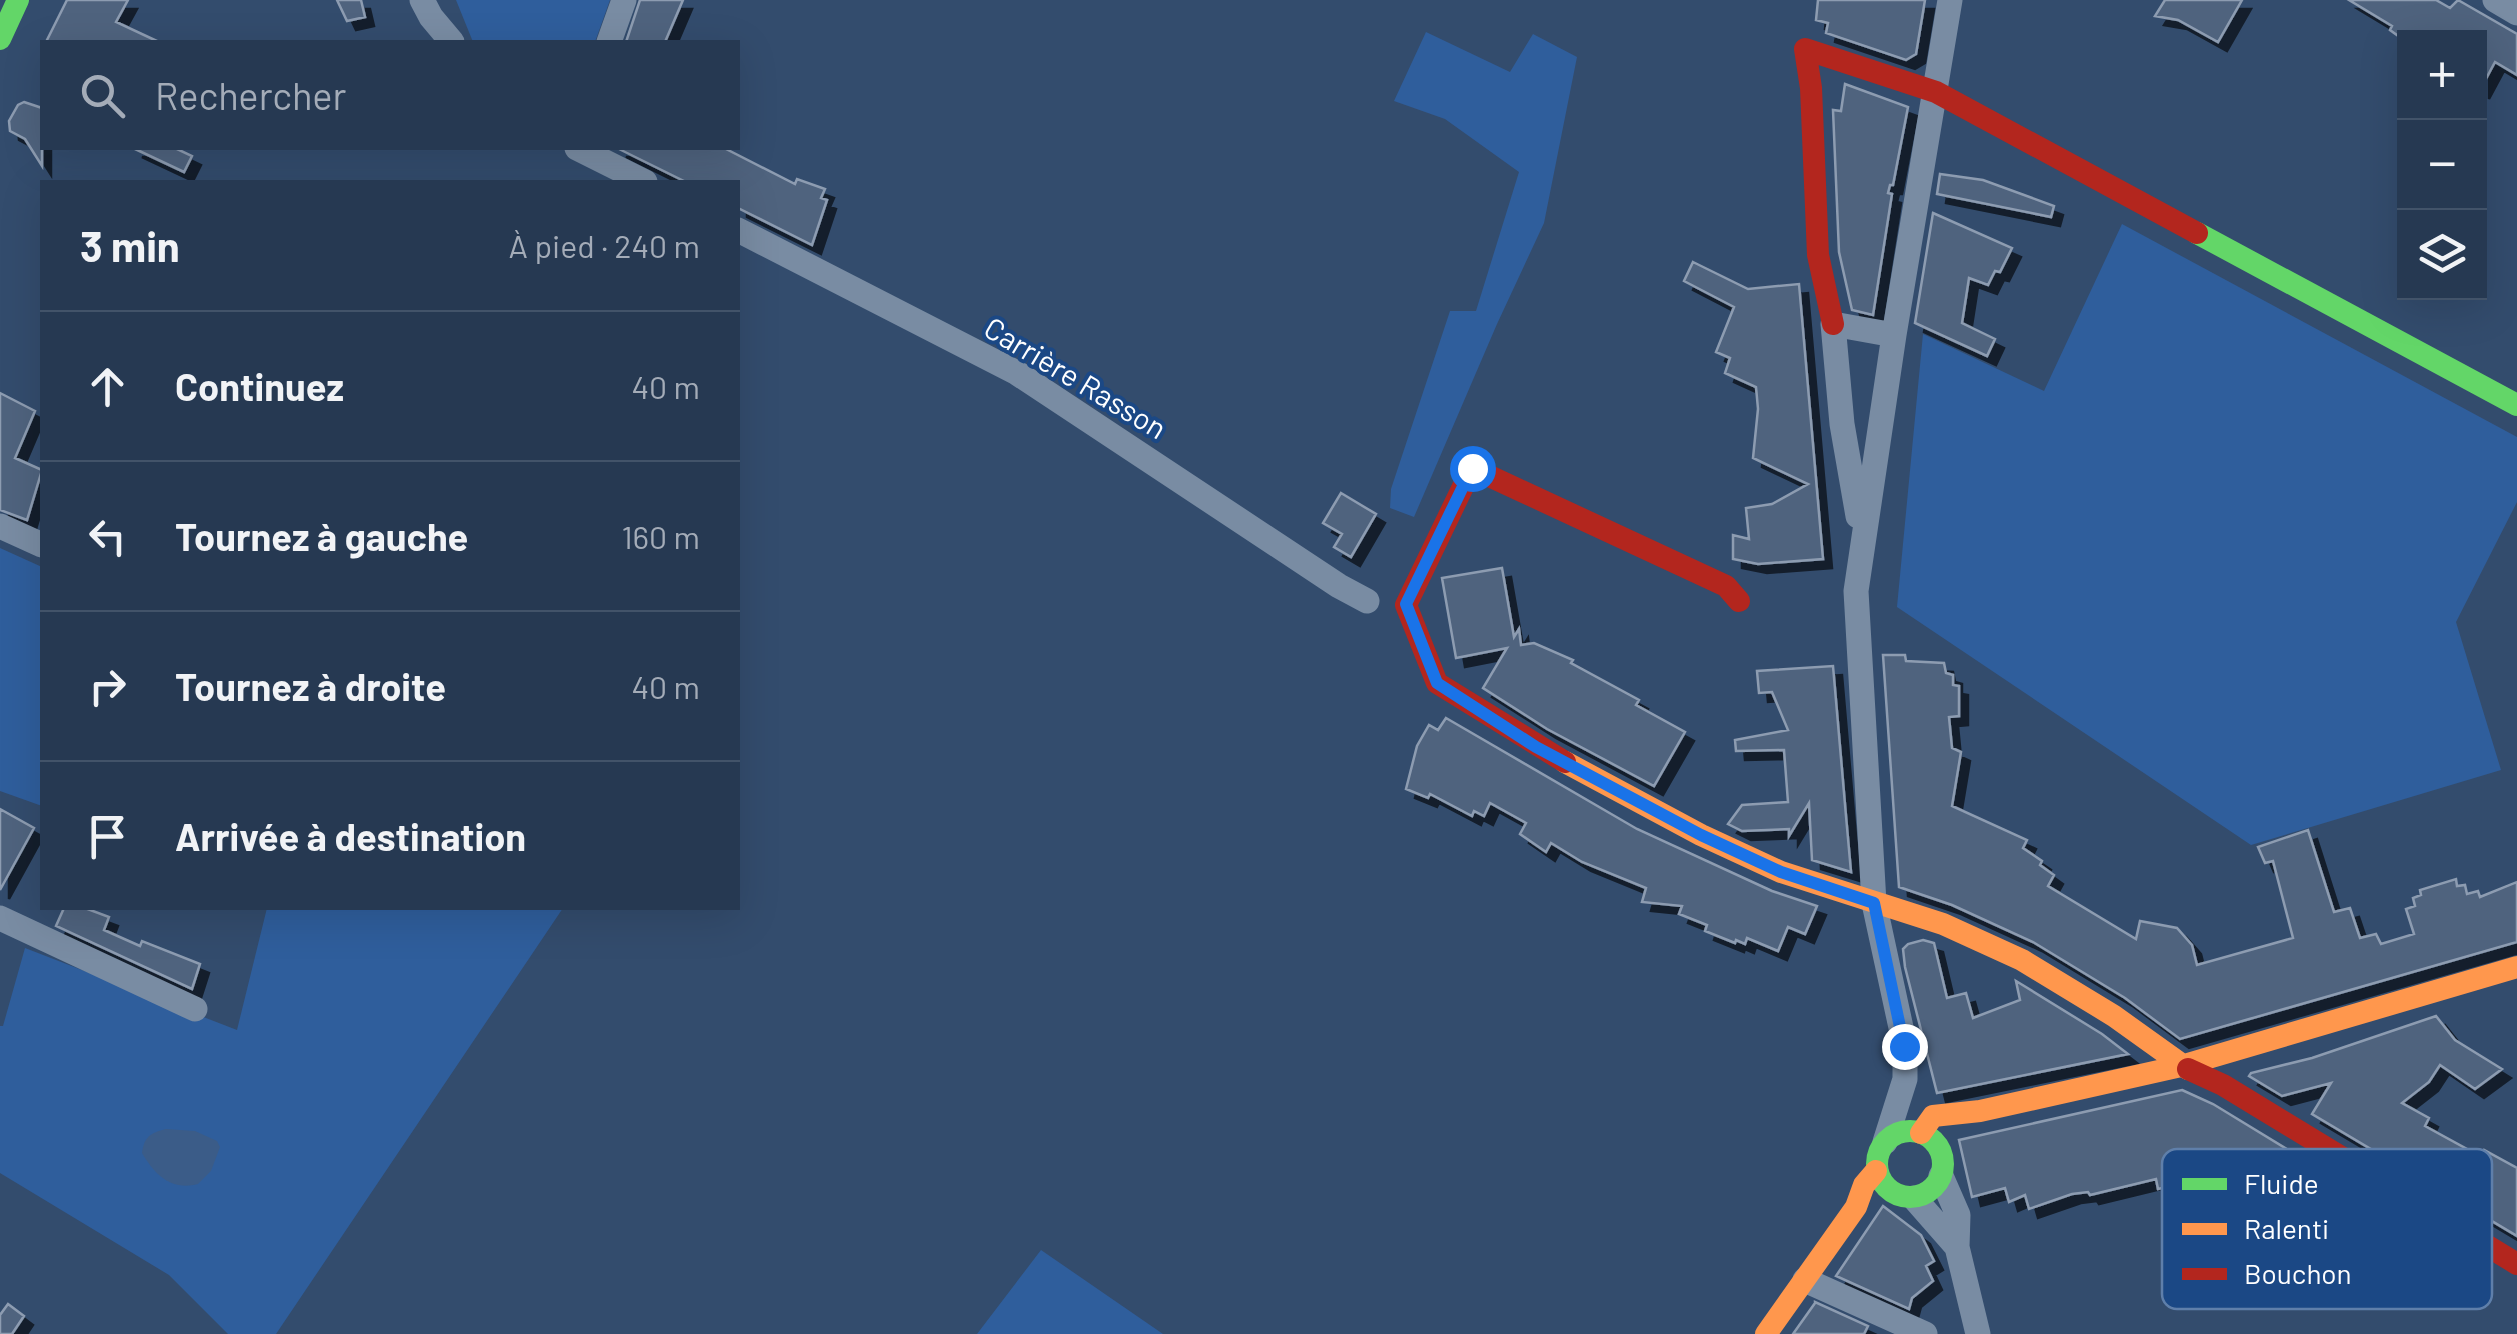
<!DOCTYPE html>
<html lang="fr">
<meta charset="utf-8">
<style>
:root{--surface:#263952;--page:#32445c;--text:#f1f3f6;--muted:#a4acb8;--line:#425369}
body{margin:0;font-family:Barlow,sans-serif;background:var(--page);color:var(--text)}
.controls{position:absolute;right:30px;top:30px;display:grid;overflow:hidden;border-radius:0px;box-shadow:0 10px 40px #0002}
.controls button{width:90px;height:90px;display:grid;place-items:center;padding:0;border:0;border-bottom:2px solid var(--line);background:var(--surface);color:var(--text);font:50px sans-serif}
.stop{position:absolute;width:30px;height:30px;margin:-22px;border:8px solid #1a73e8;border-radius:50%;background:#fff}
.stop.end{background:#1a73e8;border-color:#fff;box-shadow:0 2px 10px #0008}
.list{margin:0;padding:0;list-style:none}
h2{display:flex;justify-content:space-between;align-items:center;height:130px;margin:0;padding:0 40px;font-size:42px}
h2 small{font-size:32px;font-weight:400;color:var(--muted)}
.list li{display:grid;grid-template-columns:65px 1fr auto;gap:30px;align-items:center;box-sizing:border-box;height:150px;padding:0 40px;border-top:2px solid var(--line)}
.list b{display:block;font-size:38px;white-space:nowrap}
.list em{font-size:32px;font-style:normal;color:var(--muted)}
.icon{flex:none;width:55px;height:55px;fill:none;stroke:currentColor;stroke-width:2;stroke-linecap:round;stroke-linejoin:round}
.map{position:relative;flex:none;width:2517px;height:1334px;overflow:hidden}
.search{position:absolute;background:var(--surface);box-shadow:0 10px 40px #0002;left:40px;top:40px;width:700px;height:110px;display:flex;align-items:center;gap:25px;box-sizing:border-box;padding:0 35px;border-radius:0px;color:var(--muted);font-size:38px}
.panel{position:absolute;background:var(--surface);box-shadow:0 10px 40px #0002;left:40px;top:180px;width:700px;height:730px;border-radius:0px}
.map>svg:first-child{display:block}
.green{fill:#2f5e9c}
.water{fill:#3b5c88}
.building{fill:#4f637e;stroke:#8d9cb1;stroke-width:2.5;filter:url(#shadow)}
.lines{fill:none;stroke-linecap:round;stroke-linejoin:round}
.street{stroke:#798ca3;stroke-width:25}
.fast{stroke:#63d668;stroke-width:22}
.slow{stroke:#ff974d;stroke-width:22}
.jam{stroke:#b3261e;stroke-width:22}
.route{stroke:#1a73e8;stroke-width:12}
.labels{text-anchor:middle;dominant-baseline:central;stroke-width:8;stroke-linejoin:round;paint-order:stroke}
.street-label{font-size:30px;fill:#fff;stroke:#1b4885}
.key{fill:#1b4885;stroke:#5f7faa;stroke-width:2.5}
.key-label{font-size:28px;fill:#fff}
</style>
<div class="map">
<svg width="2517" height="1334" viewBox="0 0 2517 1334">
<defs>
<filter id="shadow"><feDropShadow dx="9" dy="9" stdDeviation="0" flood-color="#0009"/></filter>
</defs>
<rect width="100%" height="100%" fill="#334c6d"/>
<!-- green -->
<path class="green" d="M456 0H610L595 42H473Z
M1426 32 1510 72 1533 34 1577 57 1544 223 1497 324 1414 517 1390 508 1391 489 1450 311H1476L1519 172 1445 119 1394 101Z
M2122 224 2517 437V502L2456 622 2501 770 2251 845 1897 607 1923 334 2044 391Z
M0 548 42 567V806L0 791Z
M267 908H563L276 1334H228L169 1275 0 1173V1026H3L25 948 237 1030Z
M1041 1250 1163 1334H977Z"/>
<!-- water -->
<path class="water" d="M166 1129 195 1131 217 1141 220 1147 211 1171 198 1184C171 1191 155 1175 142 1153 144 1137 150 1133 166 1129Z"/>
<!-- building -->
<path class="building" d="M67 0H128L116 22 159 42H46Z
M337 0H361L365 17 347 21Z
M640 0H683L665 42H626Z
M1818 0H1925L1916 54 1906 60 1826 33 1828 23 1816 20Z
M2165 0H2242L2218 42 2178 20 2155 16Z
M2349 0H2436L2450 8 2458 0 2517 34V75L2495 62 2480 90V38H2401L2390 30 2392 26Z
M1845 84 1908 107 1893 185H1890L1888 193 1892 194 1873 315 1852 310 1839 252 1833 110 1841 111Z
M24 102 42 108V166L25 139 10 131 9 121 18 105Z
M133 148H175L192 156 184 172Z
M617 148H724L795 184 797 179 825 189 821 198 827 200 812 245 738 208V182H686Z
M1940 174 1983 180 2054 206 2051 217 1937 194Z
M1933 213 2012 248 2000 272 1995 271 1988 285 1969 278 1962 323 1995 339 1987 356 1915 323Z
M1693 262 1748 289 1799 284 1823 559 1758 564 1733 559V535L1749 539 1746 508 1772 504 1808 484 1753 458 1758 409 1756 387 1725 373 1730 358 1716 352 1734 307 1684 281Z
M0 393 35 411 15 458 42 470 27 520 0 510Z
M1341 493 1376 514 1351 557 1334 547 1342 534 1323 523Z
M1502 568 1514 637 1519 629 1521 645 1534 643 1573 660 1571 663 1639 700 1636 705 1685 732 1654 786 1547 729 1483 688 1507 648 1456 658 1442 578Z
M1883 655H1905L1906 661 1944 663 1946 673 1953 675V685L1959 686V716L1949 717 1952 748 1961 752 1952 806 2027 840 2023 848 2042 861 2040 865 2054 875 2048 886 2136 939 2140 921 2177 928 2192 945 2197 965 2293 938 2273 861 2265 863 2258 847 2308 830 2334 912 2350 908 2360 938 2376 934 2381 944 2414 934 2406 909 2415 906 2413 898 2421 895 2420 890 2456 879 2457 886 2465 885 2467 894 2478 891 2480 897 2517 882V942L2180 1039 2125 998 2033 942 1952 905 1899 887Z
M1833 666 1846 816 1851 872 1812 860 1809 803 1789 836V829L1742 831 1728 824 1742 805 1788 802 1784 750 1736 751 1735 740 1788 730 1772 692 1759 693 1757 671Z
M1446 718 1637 829 1772 891 1817 906 1805 934 1788 927 1778 951 1747 938 1745 944 1736 940 1735 943 1705 931 1707 925 1679 914 1682 906 1642 902 1646 888 1582 862 1551 843 1546 852 1520 834 1526 823 1490 803 1484 816 1474 811 1472 816 1430 794 1428 798 1406 789 1417 746 1429 725 1438 730Z
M0 809 34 828 0 890Z
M64 908H85L109 917 104 930 140 946 142 941 200 964 192 989 56 926Z
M1923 940 1934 943 1947 998 1966 993 1973 1018 2020 1000 2016 981 2102 1034 2128 1054 1937 1093 1905 967 1903 949 1908 944Z
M2436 1016 2455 1040 2502 1069 2475 1089 2440 1065 2429 1082 2402 1103 2429 1118 2425 1126 2480 1156 2484 1150 2517 1168V1236L2312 1114 2331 1083 2282 1096 2249 1076 2251 1073 2312 1058Z
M2182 1090 2213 1104 2318 1168 2316 1174 2367 1202 2347 1236 2212 1152 2196 1180 2158 1189 2156 1179 2090 1195 2088 1192 2072 1194 2029 1209 2025 1195 2009 1202 2005 1188 1972 1197 1959 1140Z
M1883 1206 1921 1235 1934 1261 1926 1266 1933 1281 1912 1298 1909 1309 1836 1276Z
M1815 1303V1302L1868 1326 1864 1334H1793Z
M8 1304 24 1316 12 1334H0V1315Z"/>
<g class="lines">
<!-- street -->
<path class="street" d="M422 0 431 17 452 42
M2495 0 2517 13
M609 42 624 0
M577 148 645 182
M738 230 1017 373 1339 586 1367 601
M1858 516 1842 424 1833 324 1894 335
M0 526 42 545
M0 918 195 1009
M1885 1142 1905 1079V1046L1874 903 1856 591 1894 335 1950 0
M1941 1176 1958 1215 1957 1247 1978 1334
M1914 1198 1957 1247
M1805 1280 1925 1334"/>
<!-- fast -->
<path class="fast" d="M0 39 18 0
M2197 233 2517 405
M1877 1164a33 33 0 1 1 66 0a33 33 0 1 1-66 0Z"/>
<!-- slow -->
<path class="slow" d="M1565 762 1701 835 1781 872 1943 924 2022 960 2114 1016 2188 1069
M1921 1133 1933 1116 1980 1111 2181 1066 2517 967
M1766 1334 1856 1207 1864 1185 1876 1171"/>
<!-- jam -->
<path class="jam" d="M1833 324 1818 255 1811 88 1805 49 1936 92 2197 233
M1565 762 1437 683 1406 605 1472 468 1726 586 1739 601
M2188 1069 2223 1085 2517 1264"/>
</g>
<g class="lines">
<!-- route -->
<path class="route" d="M1472 468 1406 604 1437 683 1536 747 1701 835 1781 872 1874 903 1904 1046"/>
</g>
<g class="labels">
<!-- street labels -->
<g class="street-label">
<text transform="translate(1076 377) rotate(31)">Carrière Rasson</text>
</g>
</g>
<!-- legend -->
<rect x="2162" y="1149" width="330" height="160" rx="15" class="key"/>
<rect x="2182" y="1178" width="45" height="12" fill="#63d668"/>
<rect x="2182" y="1223" width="45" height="12" fill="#ff974d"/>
<rect x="2182" y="1268" width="45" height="12" fill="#b3261e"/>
<g class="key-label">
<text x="2244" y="1194">Fluide</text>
<text x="2244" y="1239">Ralenti</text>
<text x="2244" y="1284">Bouchon</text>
</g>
</svg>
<div class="controls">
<button>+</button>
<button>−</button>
<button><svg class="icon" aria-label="layers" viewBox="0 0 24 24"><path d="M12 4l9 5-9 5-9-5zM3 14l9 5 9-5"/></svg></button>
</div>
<div class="stop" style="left:1472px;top:468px"></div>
<div class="stop end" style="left:1904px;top:1046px"></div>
<div class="search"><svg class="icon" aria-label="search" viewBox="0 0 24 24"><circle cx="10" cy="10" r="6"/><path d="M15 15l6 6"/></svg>Rechercher</div>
<section class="panel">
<h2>3 min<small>À pied · 240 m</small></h2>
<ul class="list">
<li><svg class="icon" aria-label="ahead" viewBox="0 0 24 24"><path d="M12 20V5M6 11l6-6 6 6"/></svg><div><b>Continuez</b></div><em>40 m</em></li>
<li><svg class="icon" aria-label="left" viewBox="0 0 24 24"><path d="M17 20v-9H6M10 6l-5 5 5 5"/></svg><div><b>Tournez à gauche</b></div><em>160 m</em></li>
<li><svg class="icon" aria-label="right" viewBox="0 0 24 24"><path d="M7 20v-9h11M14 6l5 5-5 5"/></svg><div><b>Tournez à droite</b></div><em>40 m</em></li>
<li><svg class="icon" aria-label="arrive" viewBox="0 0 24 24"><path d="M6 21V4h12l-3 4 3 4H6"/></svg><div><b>Arrivée à destination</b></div></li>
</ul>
</section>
</div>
